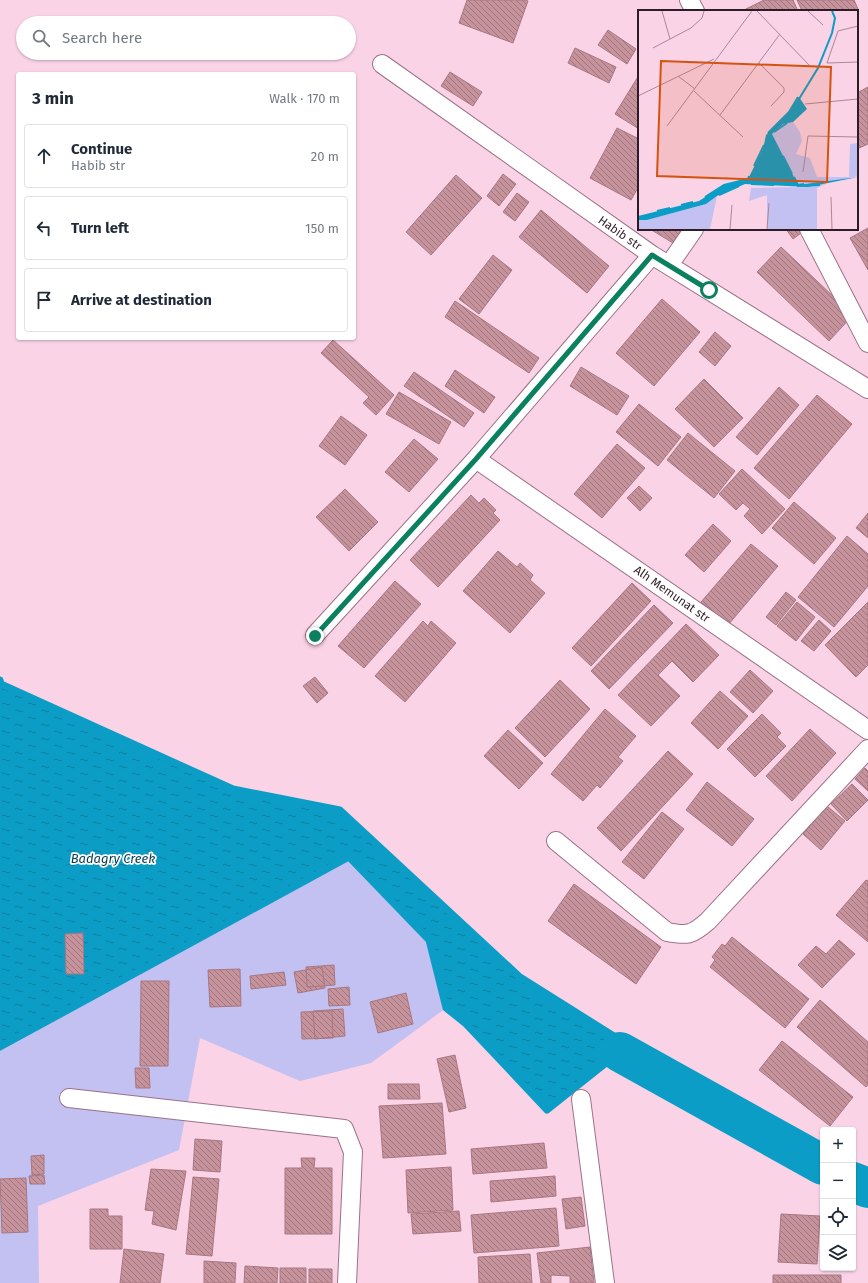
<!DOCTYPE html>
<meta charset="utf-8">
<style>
:root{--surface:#fff;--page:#f6f6f7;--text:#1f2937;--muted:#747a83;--line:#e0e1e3}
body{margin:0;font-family:"Fira Sans",sans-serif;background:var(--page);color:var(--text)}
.controls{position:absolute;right:12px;bottom:12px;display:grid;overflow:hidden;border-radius:4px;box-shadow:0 1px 3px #0004}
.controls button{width:36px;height:36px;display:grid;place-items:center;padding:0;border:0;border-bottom:1px solid var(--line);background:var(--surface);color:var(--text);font:20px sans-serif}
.stop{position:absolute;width:12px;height:12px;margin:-9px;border:3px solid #0a805e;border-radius:50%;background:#fff}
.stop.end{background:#0a805e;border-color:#fff;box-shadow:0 1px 4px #0008}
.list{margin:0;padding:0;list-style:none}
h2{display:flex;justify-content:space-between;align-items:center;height:52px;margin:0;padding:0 16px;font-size:17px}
h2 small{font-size:13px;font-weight:400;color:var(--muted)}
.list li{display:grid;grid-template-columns:26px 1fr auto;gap:12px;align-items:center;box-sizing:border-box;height:64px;margin:0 8px 8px;padding:0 8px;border:1px solid var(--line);border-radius:4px}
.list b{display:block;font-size:15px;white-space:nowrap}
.list p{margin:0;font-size:13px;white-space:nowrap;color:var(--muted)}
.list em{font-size:13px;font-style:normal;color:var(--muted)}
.icon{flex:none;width:22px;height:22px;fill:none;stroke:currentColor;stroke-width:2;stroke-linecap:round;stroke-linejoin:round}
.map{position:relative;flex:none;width:868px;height:1283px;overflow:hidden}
.search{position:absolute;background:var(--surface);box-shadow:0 1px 3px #0004;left:16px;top:16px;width:340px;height:44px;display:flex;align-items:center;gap:10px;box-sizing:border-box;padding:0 14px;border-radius:22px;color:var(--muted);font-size:15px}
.panel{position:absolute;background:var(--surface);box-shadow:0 1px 3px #0004;left:16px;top:72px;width:340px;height:268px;border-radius:4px}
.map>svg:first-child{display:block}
.green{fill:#c2c1f2}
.water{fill:url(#water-ripples)}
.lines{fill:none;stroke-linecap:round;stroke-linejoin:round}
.stream{stroke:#0c9dc7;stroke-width:7}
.river{stroke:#0c9dc7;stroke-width:40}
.building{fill:url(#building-back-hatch);stroke:#a87781}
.street-casing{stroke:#9c7188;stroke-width:20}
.street{stroke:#fff;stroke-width:18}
.route{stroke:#0a805e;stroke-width:5}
.labels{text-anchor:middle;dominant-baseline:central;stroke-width:3.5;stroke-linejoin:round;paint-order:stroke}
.street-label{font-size:12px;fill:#2d1b25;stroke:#fff}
.water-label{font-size:13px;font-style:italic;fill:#033b4d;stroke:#fff}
.inset-river{fill:none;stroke:#0c9dc7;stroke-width:2}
.inset-road{fill:none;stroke:#a88999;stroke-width:1}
.view{fill:#d5530e;fill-opacity:0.15;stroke:#d5530e;stroke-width:2}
.inset-edge{fill:none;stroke:#2d1b25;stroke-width:2}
</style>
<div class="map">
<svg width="868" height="1283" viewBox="0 0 868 1283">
<defs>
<pattern id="water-ripples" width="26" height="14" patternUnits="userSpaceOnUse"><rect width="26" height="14" fill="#0c9dc7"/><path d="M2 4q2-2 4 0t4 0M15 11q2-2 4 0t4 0" fill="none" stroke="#0c7fa1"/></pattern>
<pattern id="building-back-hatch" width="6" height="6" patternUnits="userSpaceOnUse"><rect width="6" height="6" fill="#c6939c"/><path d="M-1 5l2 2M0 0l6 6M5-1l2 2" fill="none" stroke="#a1777f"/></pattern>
</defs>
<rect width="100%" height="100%" fill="#fad3e7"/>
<!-- green -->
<path class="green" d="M349 857 429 940 446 1008 371 1063 300 1081 200 1038 179 1150 38 1206 39 1283H0V1047Z"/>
<!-- water -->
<path class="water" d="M0 680 1 684 233 789 340 810 520 977 633 1048 620 1052 547 1110 466 1024 446 1008 429 940 349 857 0 1047Z"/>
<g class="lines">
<!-- stream -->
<path class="stream" d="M0 680 1 684 233 789 340 810 520 977 633 1048 620 1052 547 1110 466 1024 446 1008 429 940 349 857 0 1047"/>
<!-- river -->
<path class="river" d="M620 1052 823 1165
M853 1182 868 1188"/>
</g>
<!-- building -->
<path class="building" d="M467 0H525L528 1 513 43 459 23Z
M764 0H793L798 11H742Z
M797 0H854L858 9 853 11H802Z
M608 30 636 49 627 64 598 45Z
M575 48 616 67 609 83 568 63Z
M450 72 482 92 473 106 441 86Z
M639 75V129L615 114Z
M868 87V144L857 149V93Z
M617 128 639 139V186L631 200 590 178Z
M503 174 516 184 499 206 487 196Z
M456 175 482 198 431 255 406 232Z
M517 193 529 202 515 221 503 212Z
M541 210 609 266 587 293 519 237Z
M868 228V270L850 238Z
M650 229H682L673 243Z
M786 229H804L805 230 793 239Z
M781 247 853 315 829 341 757 272Z
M493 255 512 270 479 314 459 299Z
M662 299 700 332 654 386 616 353Z
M455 301 539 358 529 373 445 317Z
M715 332 731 346 715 366 699 352Z
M333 340 394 395 376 415 363 403 369 397 321 353Z
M581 367 629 396 617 415 570 386Z
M455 370 495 397 484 413 445 386Z
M414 372 474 413 464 427 404 386Z
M704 379 743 418 714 447 675 409Z
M779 387 799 405 757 455 736 437Z
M399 392 451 422 439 444 386 414Z
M817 395 852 424 789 499 754 468Z
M639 404 681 437 658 466 616 432Z
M341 416 367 435 345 465 319 446Z
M688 433 735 471 714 498 667 460Z
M414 439 438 459 409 492 385 472Z
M617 444 645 468 602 518 574 494Z
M742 469 785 509 762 534 744 516 750 509 743 503 736 510 719 494Z
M639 486 652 498 640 511 627 498Z
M345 489 378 522 349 551 316 517Z
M471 495 479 503 484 498 496 510 493 513 500 520 438 587 410 560Z
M794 502 836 538 814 564 772 528Z
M868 513V538L856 528Z
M713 524 731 541 704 572 685 555Z
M847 536 868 554V586L834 627 798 597Z
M751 544 778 566 728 625 701 602Z
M498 551 517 567 520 563 533 575 530 580 545 593 510 633 463 591Z
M395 581 421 604 364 668 338 646Z
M632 583 651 601 591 666 572 648Z
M786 592 796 600 776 625 766 617Z
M797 602 815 617 796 641 777 626Z
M868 602V665L856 677 825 645Z
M654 605 673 623 609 689 591 671Z
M819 620 831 631 814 651 801 641Z
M423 621 428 626 431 621 456 643 405 702 375 676Z
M686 624 719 655 693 682 672 661 658 675 680 696 651 726 618 695Z
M750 670 773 691 753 713 730 692Z
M315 677 328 693 317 703 303 686Z
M560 680 590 709 545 757 515 728Z
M720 691 748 716 718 749 691 723Z
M605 709 636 736 618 757 623 761 600 788 597 785 583 801 551 774Z
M762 714 781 733 777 737 786 746 755 777 727 749Z
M810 729 836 753 792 801 766 776Z
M508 730 543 763 519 789 484 756Z
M668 751 693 774 621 851 597 828Z
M865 768 868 771V791L855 779Z
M707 782 754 819 732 846 686 810Z
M852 784 868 800 847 821 831 804Z
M827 806 845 821 821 850 803 834Z
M662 812 684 829 644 879 622 862Z
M866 880 868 881V942L836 915Z
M574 884 661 947 636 984 548 921Z
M83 933 84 974H66L65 934Z
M732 937 809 999 785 1028 710 967 715 960 712 957 722 944 725 946Z
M839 940 855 954 822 988 798 965 816 946 826 954Z
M334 965 335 985 307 987 306 967Z
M322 967 325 988 298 993 294 972Z
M240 969 241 1006 210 1007 208 970Z
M284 972 286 985 251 989 250 976Z
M141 981H169L168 1066H140Z
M349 987 350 1005 329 1006 328 989Z
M406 993 413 1024 378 1033 370 1002Z
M820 1000 868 1042V1085L866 1087 797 1027Z
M343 1009 345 1036 315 1039 313 1011Z
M332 1011 333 1038 302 1039 301 1012Z
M782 1041 853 1097 830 1126 759 1070Z
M455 1055 466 1108 449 1112 437 1059Z
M135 1068H149L150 1088H136Z
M388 1084H419L420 1099H388Z
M442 1103 446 1154 383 1158 379 1106Z
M195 1139 222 1141 220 1172 193 1170Z
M544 1143 547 1168 473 1174 471 1149Z
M44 1155V1174L32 1175 31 1156Z
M301 1158H315L314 1168H332V1234H285V1168H302Z
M451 1167 453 1210 408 1213 406 1170Z
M151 1169 186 1171 176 1230 152 1224 154 1211 145 1210Z
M44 1175 45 1184H30L29 1176Z
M555 1176 556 1196 491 1202 490 1181Z
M193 1177 219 1179 212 1256 186 1254Z
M26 1178 28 1232 2 1233 0 1179Z
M581 1197 585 1226 566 1229 562 1199Z
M556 1208 559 1246 474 1253 471 1215Z
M90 1209H108V1216H122V1249H90Z
M459 1211 461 1231 413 1234 411 1214Z
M781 1214 820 1216 817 1264 778 1262Z
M590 1247 594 1283H570V1276L551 1275V1283H541L537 1253Z
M124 1249 164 1254 160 1283H120Z
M530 1254 532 1283H479L478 1257Z
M204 1261 236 1263 235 1283H204Z
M245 1266 278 1268 277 1283H244Z
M280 1268H306V1283H280Z
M309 1269H332V1283H309Z
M773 1275H841V1283H773Z"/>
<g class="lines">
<defs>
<path id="street" d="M689 0 695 11
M382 64 652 255 868 389
M809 229 868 343
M669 265 694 229
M476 459 868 730
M315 635 476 459 652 255
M556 841 667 932C688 936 692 935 708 921L868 749
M69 1098 344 1129 353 1152 347 1283
M581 1099 605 1283"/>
</defs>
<!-- street casing -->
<use href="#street" class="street-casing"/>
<!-- street -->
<use href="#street" class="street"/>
</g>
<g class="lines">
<!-- route -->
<path class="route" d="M315 636 476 459 652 255 709 290"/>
</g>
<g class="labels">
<!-- street labels -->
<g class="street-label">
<text transform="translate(620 233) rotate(35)">Habib str</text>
<text transform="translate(672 594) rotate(35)">Alh Memunat str</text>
</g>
<!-- water labels -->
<g class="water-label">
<text x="113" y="858">Badagry Creek</text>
</g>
</g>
<!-- overview -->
<g transform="translate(638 10)">
<rect width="220" height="220" fill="#fad3e7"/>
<path d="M155 112 162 122 164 131 158 144 172 148 179 167H211L212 134 220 133V166L188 173 160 175 134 124 145 114ZM190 173 179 178V219H129V185L111 191 113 178 170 177Z" fill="#c2c1f2"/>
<path d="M79 186 72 219H0V210H9L68 194Z" fill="#c2c1f2"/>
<path d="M161 87 169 99 155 112 145 114 134 124 160 175 220 167 170 177 107 174 79 186 68 194 9 210H0V206L61 191 86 175 110 169 125 139 128 125 151 102Z" fill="#0c9dc7"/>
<path class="inset-river" d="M161 89 180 58 194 23 197 8 194 1M136 122 149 113M130 123 151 102 160 87M145 146 154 164M116 156 126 135M156 167 160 175 166 174M113 174 136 175M159 176 182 175M81 185 101 176M67 187 86 175 110 169 111 166M43 195 55 192M19 201 32 198"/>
<path class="inset-road" d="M24 1 32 29M119 1 172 56M170 1 185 15M220 16 200 21 189 53 220 52M15 38 53 18 64 8 66 1M121 53 146 78V82L133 96M40 66 57 79M56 81 105 127M0 86 76 49M167 94 220 89M82 105 142 24M29 116 114 1M165 162 170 126 220 127M193 187 194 219M92 219 94 195M129 219 131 193"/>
<path class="view" d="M23 51 193 57 189 172 19 166Z"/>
<rect width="220" height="220" class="inset-edge"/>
</g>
</svg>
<div class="controls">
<button>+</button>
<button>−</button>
<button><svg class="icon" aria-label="locate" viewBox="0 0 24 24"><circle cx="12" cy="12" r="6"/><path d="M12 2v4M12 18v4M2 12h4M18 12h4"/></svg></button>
<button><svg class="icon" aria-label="layers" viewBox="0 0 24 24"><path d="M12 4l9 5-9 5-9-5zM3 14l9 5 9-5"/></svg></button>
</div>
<div class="stop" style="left:709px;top:290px"></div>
<div class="stop end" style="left:315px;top:636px"></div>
<div class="search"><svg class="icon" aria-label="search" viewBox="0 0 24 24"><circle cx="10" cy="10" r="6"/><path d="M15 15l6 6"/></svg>Search here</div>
<section class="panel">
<h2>3 min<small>Walk · 170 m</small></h2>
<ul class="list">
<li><svg class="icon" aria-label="ahead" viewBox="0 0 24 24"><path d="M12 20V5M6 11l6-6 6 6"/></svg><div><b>Continue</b><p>Habib str</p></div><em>20 m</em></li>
<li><svg class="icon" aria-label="left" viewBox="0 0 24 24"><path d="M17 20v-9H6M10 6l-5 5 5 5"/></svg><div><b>Turn left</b></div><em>150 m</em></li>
<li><svg class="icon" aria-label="arrive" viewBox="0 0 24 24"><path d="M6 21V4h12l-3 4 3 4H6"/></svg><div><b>Arrive at destination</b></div></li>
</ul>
</section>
</div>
